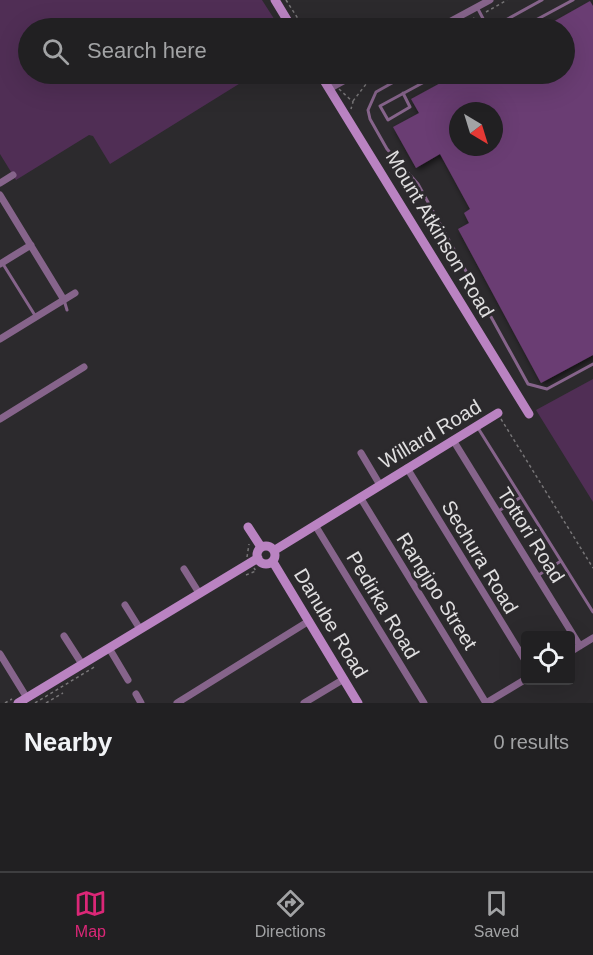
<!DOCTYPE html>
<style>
:root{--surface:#212022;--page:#2d2d2f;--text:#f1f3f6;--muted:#a2a3a5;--line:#3e3e40;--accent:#db2777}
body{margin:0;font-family:Helvetica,sans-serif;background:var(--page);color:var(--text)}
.controls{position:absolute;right:18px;bottom:18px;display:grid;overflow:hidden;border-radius:6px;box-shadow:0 6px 24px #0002}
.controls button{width:54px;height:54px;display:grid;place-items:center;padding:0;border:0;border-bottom:2px solid var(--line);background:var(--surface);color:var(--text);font:30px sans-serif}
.compass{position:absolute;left:449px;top:102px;width:54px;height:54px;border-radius:50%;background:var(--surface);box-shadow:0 6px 24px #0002;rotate:142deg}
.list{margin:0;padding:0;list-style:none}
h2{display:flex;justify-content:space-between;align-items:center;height:78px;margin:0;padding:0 24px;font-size:26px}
h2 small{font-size:20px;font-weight:400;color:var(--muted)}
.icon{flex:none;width:33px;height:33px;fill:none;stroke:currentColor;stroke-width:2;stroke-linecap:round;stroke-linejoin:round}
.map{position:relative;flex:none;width:593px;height:703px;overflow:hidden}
.search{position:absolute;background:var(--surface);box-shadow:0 6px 24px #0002;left:18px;right:18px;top:18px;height:66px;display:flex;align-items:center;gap:15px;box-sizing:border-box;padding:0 21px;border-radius:33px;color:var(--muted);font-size:22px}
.sheet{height:168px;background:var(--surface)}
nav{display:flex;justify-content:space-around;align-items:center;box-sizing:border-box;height:84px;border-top:2px solid var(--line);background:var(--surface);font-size:16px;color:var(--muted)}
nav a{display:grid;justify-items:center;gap:3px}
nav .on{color:var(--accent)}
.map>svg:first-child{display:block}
.green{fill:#502e55}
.building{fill:#6b3d73;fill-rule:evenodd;filter:url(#shadow)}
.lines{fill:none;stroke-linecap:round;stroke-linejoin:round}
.path{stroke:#777577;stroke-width:1.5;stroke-dasharray:3 3;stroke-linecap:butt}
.lane{stroke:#86648b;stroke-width:3}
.street{stroke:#86648b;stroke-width:7}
.secondary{stroke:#ba83c2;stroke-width:9}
.labels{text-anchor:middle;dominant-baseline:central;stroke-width:6;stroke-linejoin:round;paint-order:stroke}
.street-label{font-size:20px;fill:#e0dfe0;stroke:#2c2a2d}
</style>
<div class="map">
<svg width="593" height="703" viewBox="0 0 593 703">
<defs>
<filter id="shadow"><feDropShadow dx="2.5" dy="2.5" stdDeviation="3" flood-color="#0009"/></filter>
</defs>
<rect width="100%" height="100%" fill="#2c2a2d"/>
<!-- green -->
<path class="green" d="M0 0H262L280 28H28V74H255L110 164 93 136 89 135 16 180 0 154Z
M593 379V502L536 410Z"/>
<!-- building -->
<path class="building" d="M590 1 593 6V355L541 383 458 229 469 223 464 213 470 209 440 154 416 168 393 127 419 113 411 99 457 74H564V28H540L538 25 549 19 551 23ZM458 111H494V147H458Z"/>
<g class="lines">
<!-- path -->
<path class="path" d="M286 0 304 28
M486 12 507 0
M456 28 476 17
M339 89 353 102 351 109
M353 101 370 79 379 74
M501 419 593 568
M247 557 249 544
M246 575 256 571 254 568
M5 703 12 699
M35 703 96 666
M46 703 63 693"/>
<!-- lane -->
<path class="lane" d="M478 9 488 28
M507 28 502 22 542 0
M521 28 573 0
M408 74 376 92 368 110 370 119 387 149 418 184 528 384 547 389 593 364
M403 93 410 107 388 120 380 106 439 74
M3 264 36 317
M64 300 67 310
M478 428 593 612
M497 512 521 497
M537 576 561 561"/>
<!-- street -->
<path class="street" d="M438 28 490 0
M329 89 356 74
M0 183 13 175
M0 195 64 300
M0 264 31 245
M0 339 75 293
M0 419 84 367
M453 440 580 646
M361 453 380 485
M407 468 526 662
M360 497 486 703
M315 525 424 703
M184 569 199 593
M125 605 140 629
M64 636 82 664
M109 648 128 680
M570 652 593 638
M0 654 27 698
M136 694 141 703
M177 703 309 621
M304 703 344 679
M486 703 526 679"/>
<!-- secondary -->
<path class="secondary" d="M275 0 292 28
M320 74 529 414
M248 527 261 547
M257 555a9 9 0 1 1 18 0a9 9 0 1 1-18 0Z
M275 550 498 413
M273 562 358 703
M18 703 258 558"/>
</g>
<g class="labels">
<!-- street labels -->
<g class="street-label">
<text transform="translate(440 234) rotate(59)">Mount Atkinson Road</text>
<text transform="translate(430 434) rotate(-31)">Willard Road</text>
<text transform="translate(531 535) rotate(58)">Tottori Road</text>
<text transform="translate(480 557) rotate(59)">Sechura Road</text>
<text transform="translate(437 591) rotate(58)">Rangipo Street</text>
<text transform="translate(383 605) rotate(59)">Pedirka Road</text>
<text transform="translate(331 623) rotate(59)">Danube Road</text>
</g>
</g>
</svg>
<div class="controls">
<button><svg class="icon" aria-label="locate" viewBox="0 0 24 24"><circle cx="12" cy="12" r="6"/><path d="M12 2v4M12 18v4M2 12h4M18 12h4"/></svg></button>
</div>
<svg class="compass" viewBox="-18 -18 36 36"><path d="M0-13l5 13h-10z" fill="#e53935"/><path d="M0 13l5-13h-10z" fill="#a2a3a5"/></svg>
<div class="search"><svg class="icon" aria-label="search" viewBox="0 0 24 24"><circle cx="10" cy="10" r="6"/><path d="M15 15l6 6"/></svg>Search here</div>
</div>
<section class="sheet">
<h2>Nearby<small>0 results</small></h2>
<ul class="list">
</ul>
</section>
<nav>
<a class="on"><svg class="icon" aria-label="map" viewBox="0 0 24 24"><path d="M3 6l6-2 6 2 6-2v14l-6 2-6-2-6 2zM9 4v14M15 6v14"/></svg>Map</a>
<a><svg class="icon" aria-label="directions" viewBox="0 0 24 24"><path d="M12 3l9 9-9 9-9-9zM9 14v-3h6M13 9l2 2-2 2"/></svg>Directions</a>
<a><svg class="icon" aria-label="saved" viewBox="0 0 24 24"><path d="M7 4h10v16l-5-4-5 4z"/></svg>Saved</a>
</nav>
